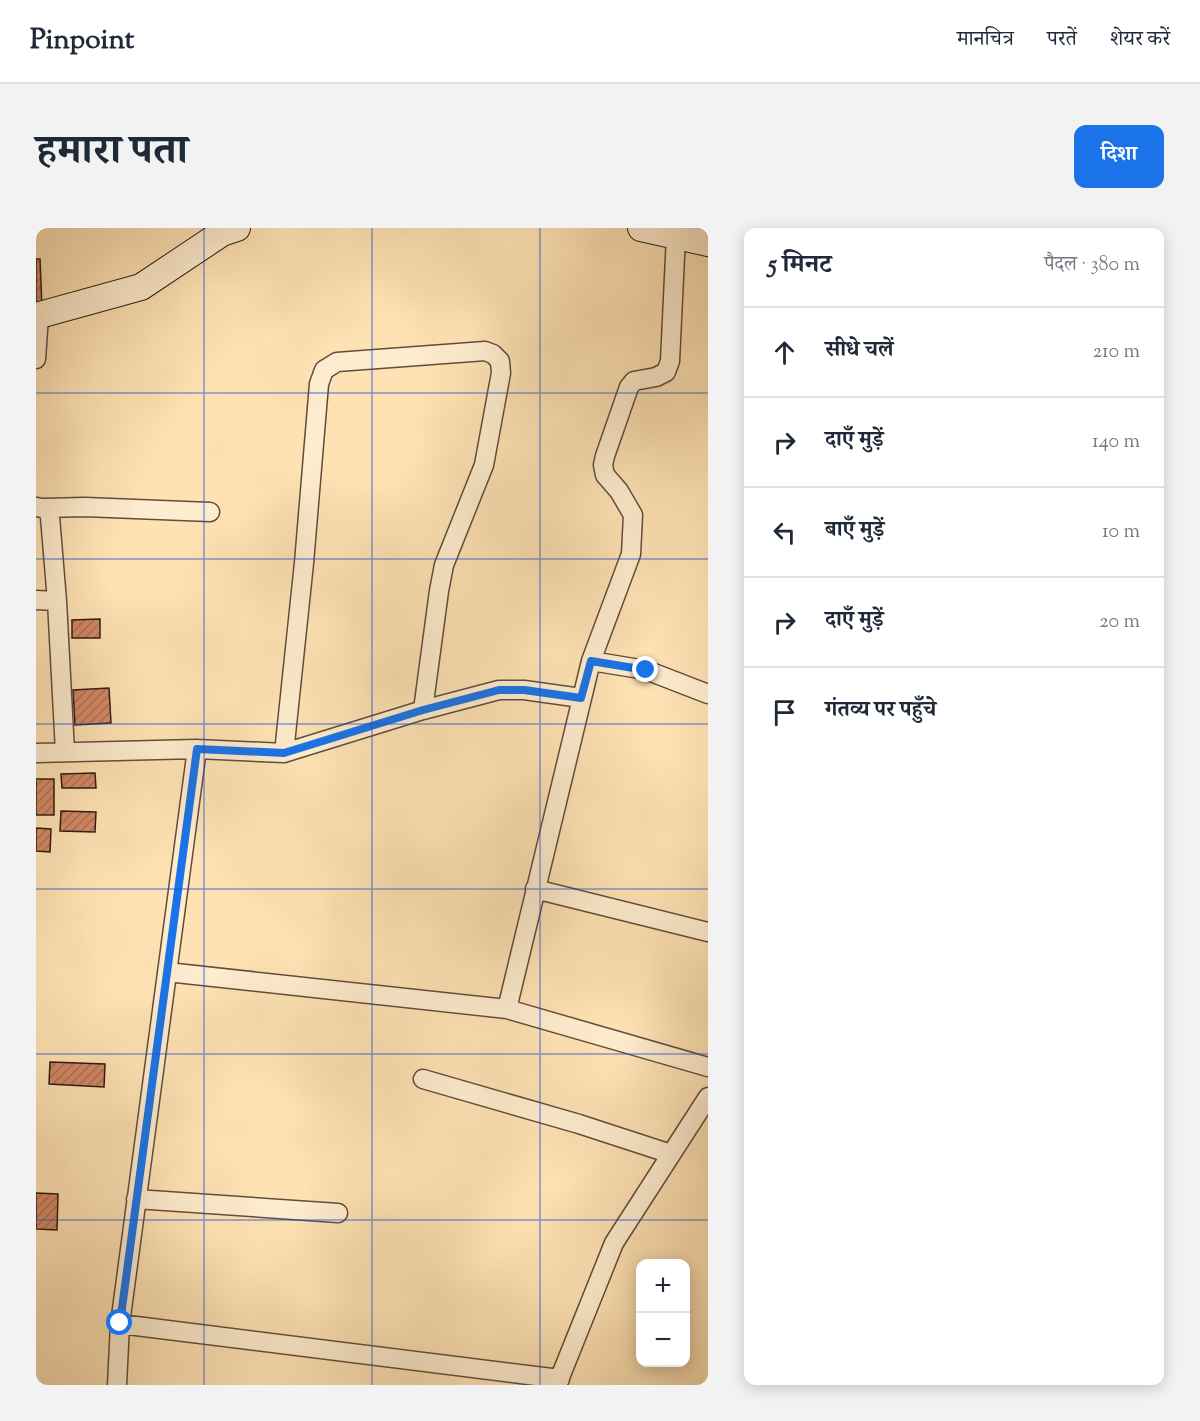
<!DOCTYPE html>
<html lang="hi">
<meta charset="utf-8">
<style>
:root{--surface:#fff;--page:#f2f2f3;--text:#1f2937;--muted:#747a83;--line:#e0e1e3;--accent:#1a73e8}
body{margin:0;font-family:"Sorts Mill Goudy","Noto Serif Devanagari",serif;background:var(--page);color:var(--text)}
.controls{position:absolute;right:18px;bottom:18px;display:grid;overflow:hidden;border-radius:12px;box-shadow:0 3px 15px #0003}
.controls button{width:54px;height:54px;display:grid;place-items:center;padding:0;border:0;border-bottom:2px solid var(--line);background:var(--surface);color:var(--text);font:30px sans-serif}
.stop{position:absolute;width:18px;height:18px;margin:-14px;border:4px solid #1a73e8;border-radius:50%;background:#fff}
.stop.end{background:#1a73e8;border-color:#fff;box-shadow:0 2px 6px #0008}
.list{margin:0;padding:0;list-style:none}
h2{display:flex;justify-content:space-between;align-items:center;height:78px;margin:0;padding:0 24px;font-size:26px}
h2 small{font-size:20px;font-weight:400;color:var(--muted)}
.list li{display:grid;grid-template-columns:39px 1fr auto;gap:18px;align-items:center;box-sizing:border-box;height:90px;padding:0 24px;border-top:2px solid var(--line)}
.list b{display:block;font-size:22px;white-space:nowrap}
.list em{font-size:20px;font-style:normal;color:var(--muted)}
.icon{flex:none;width:33px;height:33px;fill:none;stroke:currentColor;stroke-width:2;stroke-linecap:round;stroke-linejoin:round}
.map{position:relative;flex:none;width:672px;height:1157px;overflow:hidden;border-radius:12px}
header{display:flex;align-items:center;gap:36px;box-sizing:border-box;height:84px;padding:0 30px;background:var(--surface);border-bottom:2px solid var(--line)}
header strong{font-size:28px}
nav{display:flex;gap:33px;margin-inline-start:auto;font-size:21px}
.intro{display:flex;align-items:center;justify-content:space-between;box-sizing:border-box;height:144px;padding:0 36px}
h1{margin:0;font-size:42px}
.button{padding:15px 27px;border-radius:12px;background:var(--accent);color:#fff;font-size:21px;font-weight:700}
main{display:flex;gap:36px;padding:0 36px}
aside{flex:1;background:var(--surface);border-radius:12px;box-shadow:0 3px 15px #0003}
.map>svg:first-child{display:block}
.building{fill:url(#building-hatch);stroke:#2b1b12;stroke-width:1.5}
.lines{fill:none;stroke-linecap:round;stroke-linejoin:round}
.street-casing{stroke:#604d3a;stroke-width:21}
.secondary-casing{stroke:#2b1b12;stroke-width:28}
.street{stroke:#feecce;stroke-width:18}
.secondary{stroke:#feecce;stroke-width:26}
.route{stroke:#1a73e8;stroke-width:8}
.grid{fill:none;stroke:#1d4ed8;stroke-width:1.5;stroke-opacity:0.55}
</style>
<header>
<strong>Pinpoint</strong>
<nav><a>मानचित्र</a><a>परतें</a><a>शेयर करें</a></nav>
</header>
<div class="intro"><h1>हमारा पता</h1><a class="button">दिशा</a></div>
<main>
<div class="map">
<svg width="672" height="1157" viewBox="0 0 672 1157">
<defs>
<pattern id="building-hatch" width="6" height="6" patternUnits="userSpaceOnUse" patternTransform="scale(1.5)"><rect width="6" height="6" fill="#d28764"/><path d="M-1 1l2-2M0 6l6-6M5 7l2-2" fill="none" stroke="#ab6e51"/></pattern>
</defs>
<rect width="100%" height="100%" fill="#fee2b4"/>
<filter id="stains"><feTurbulence type="fractalNoise" baseFrequency=".00333" numOctaves="4"/><feColorMatrix values="0 0 0 0 .2 0 0 0 0 .09 0 0 0 0 .02 0 0 0 .5 -.17"/></filter>
<radialGradient id="worn" r=".72"><stop offset=".6" stop-color="#630" stop-opacity="0"/><stop offset="1" stop-color="#630" stop-opacity=".3"/></radialGradient>
<!-- building -->
<path class="building" d="M0 31H4L6 80H0Z
M64 391V410H36V392Z
M73 460 75 495 39 497 37 462Z
M59 545 60 560H26L25 546Z
M0 551H18V587H0Z
M25 583 60 584 59 604 24 603Z
M0 600 15 601 14 624 0 623Z
M14 834 69 836 68 859 13 856Z
M0 965 22 966 21 1002 0 1001Z"/>
<g class="lines">
<defs>
<path id="street" d="M0 131 3 88
M0 279C8 280 12 281 14 289L21 373 29 524
M8 280 49 279 174 284
M0 372 21 373
M555 433 610 442 672 466
M161 521 84 1096 524 1151
M0 525 161 521 248 525 387 482 463 462H488L545 470
M248 525 268 335 283 156 288 142 301 134 449 123 457 126 464 133 465 145 448 237 408 337 403 363 387 482
M499 661 672 704
M131 744 471 781 672 839
M471 781 555 433 595 326 597 287 583 263 569 247 567 237 569 228 593 159 598 153 620 149 630 144 634 133 640 8
M387 851 543 896 635 926
M100 971 302 985
M81 1157 84 1096
M521 1157 578 1015 672 869"/>
<path id="secondary" d="M605 0 672 15
M0 88 105 59 186 5 201 0"/>
</defs>
<!-- street casing -->
<use href="#street" class="street-casing"/>
<!-- secondary casing -->
<use href="#secondary" class="secondary-casing"/>
<!-- street -->
<use href="#street" class="street"/>
<!-- secondary -->
<use href="#secondary" class="secondary"/>
</g>
<g class="lines">
<!-- route -->
<path class="route" d="M84 1095 161 521 248 525 387 482 463 462H488L545 470 555 433 610 442"/>
</g>
<!-- grid -->
<path class="grid" d="M168 0V1157M336 0V1157M504 0V1157M0 165H672M0 331H672M0 496H672M0 661H672M0 826H672M0 992H672"/>
<rect width="100%" height="100%" filter="url(#stains)"/>
<rect width="100%" height="100%" fill="url(#worn)"/>
</svg>
<div class="controls">
<button>+</button>
<button>−</button>
</div>
<div class="stop" style="left:84px;top:1095px"></div>
<div class="stop end" style="left:610px;top:442px"></div>
</div>
<aside>
<h2>5 मिनट<small>पैदल · 380 m</small></h2>
<ul class="list">
<li><svg class="icon" aria-label="ahead" viewBox="0 0 24 24"><path d="M12 20V5M6 11l6-6 6 6"/></svg><div><b>सीधे चलें</b></div><em>210 m</em></li>
<li><svg class="icon" aria-label="right" viewBox="0 0 24 24"><path d="M7 20v-9h11M14 6l5 5-5 5"/></svg><div><b>दाएँ मुड़ें</b></div><em>140 m</em></li>
<li><svg class="icon" aria-label="left" viewBox="0 0 24 24"><path d="M17 20v-9H6M10 6l-5 5 5 5"/></svg><div><b>बाएँ मुड़ें</b></div><em>10 m</em></li>
<li><svg class="icon" aria-label="right" viewBox="0 0 24 24"><path d="M7 20v-9h11M14 6l5 5-5 5"/></svg><div><b>दाएँ मुड़ें</b></div><em>20 m</em></li>
<li><svg class="icon" aria-label="arrive" viewBox="0 0 24 24"><path d="M6 21V4h12l-3 4 3 4H6"/></svg><div><b>गंतव्य पर पहुँचे</b></div></li>
</ul>
</aside>
</main>
